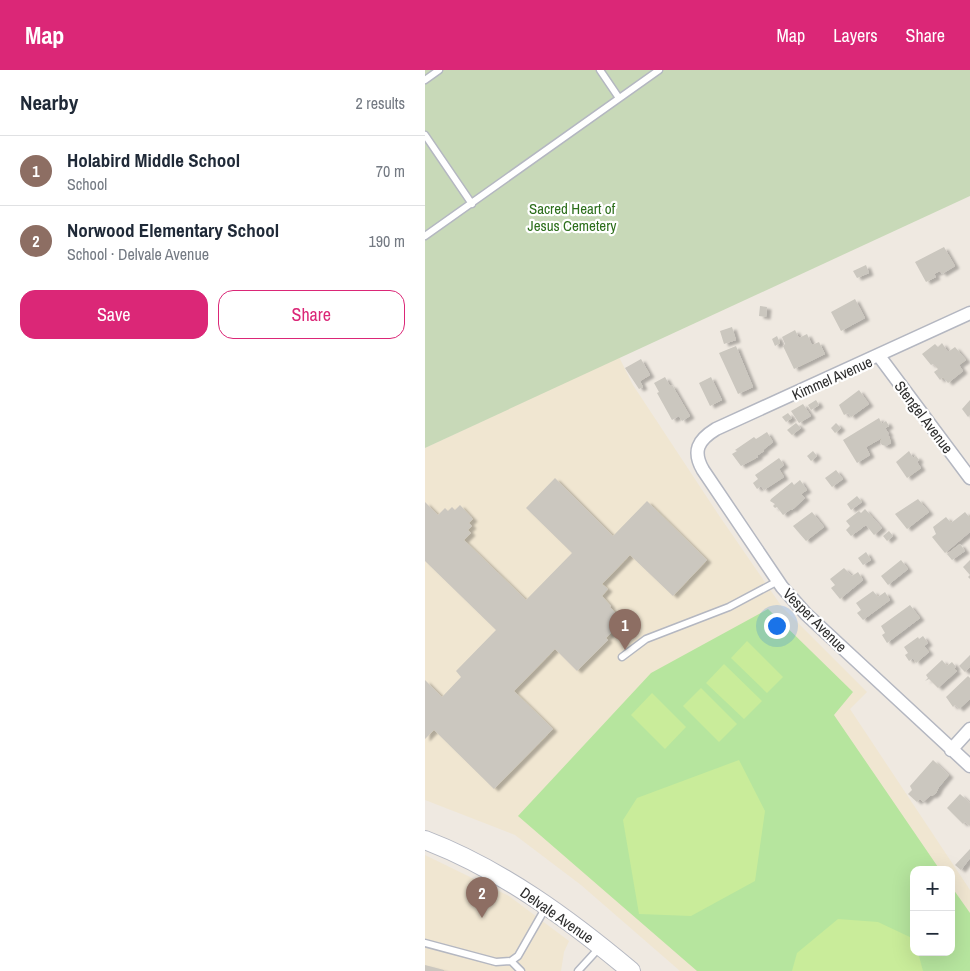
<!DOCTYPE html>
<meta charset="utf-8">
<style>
:root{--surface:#fff;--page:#f2f2f3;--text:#1f2937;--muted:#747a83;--line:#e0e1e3;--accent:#db2777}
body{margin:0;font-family:"Archivo Narrow",sans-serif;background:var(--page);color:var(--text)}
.controls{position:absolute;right:15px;bottom:15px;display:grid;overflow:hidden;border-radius:10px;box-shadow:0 5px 20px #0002}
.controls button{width:45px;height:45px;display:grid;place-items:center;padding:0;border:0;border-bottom:1px solid var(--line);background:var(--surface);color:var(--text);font:25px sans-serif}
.you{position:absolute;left:351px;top:555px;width:18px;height:18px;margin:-12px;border:4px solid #fff;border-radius:50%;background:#1a73e8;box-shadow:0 0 0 8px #1a73e833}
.badge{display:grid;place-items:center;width:32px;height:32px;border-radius:50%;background:var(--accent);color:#fff;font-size:16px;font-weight:700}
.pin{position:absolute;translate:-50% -41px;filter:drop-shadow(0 1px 2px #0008)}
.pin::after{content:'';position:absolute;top:26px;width:18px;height:15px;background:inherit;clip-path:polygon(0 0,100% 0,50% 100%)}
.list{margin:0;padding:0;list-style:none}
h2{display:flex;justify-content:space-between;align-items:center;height:65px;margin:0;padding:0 20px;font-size:21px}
h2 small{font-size:16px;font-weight:400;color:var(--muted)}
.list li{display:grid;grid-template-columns:32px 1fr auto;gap:15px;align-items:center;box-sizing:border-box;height:70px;padding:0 20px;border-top:1px solid var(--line)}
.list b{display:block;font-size:19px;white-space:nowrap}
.list p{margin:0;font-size:16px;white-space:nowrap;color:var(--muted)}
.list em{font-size:16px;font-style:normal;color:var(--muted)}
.actions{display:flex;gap:10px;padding:15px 20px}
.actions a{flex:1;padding:11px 0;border:1px solid var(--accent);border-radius:15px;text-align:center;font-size:18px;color:var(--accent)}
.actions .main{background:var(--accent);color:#fff}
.map{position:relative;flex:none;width:545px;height:901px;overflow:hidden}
header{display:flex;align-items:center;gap:30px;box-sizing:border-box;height:70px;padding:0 25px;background:var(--accent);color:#fff}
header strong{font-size:24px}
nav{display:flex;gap:28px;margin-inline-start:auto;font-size:18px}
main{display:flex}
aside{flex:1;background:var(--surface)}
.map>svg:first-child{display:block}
.education{fill:#f0e6d1;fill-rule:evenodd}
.green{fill:#b6e59e}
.cemetery{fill:#c8d9b8}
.pitch{fill:#c9ec9a}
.building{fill:#cbc7bf;filter:url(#shadow)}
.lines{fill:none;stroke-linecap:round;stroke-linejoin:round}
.lane-casing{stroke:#b4b7c1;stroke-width:9}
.street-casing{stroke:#b4b7c1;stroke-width:15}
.secondary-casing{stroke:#b4b7c1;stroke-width:20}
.lane{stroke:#fff;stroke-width:6}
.street{stroke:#fff;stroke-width:12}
.secondary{stroke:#fff;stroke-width:18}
.labels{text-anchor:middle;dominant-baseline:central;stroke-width:4.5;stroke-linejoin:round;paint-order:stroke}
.park-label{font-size:15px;fill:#2c6e1b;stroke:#fff}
.street-label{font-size:15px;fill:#2e2e2e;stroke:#fff}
</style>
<header>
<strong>Map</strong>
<nav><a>Map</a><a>Layers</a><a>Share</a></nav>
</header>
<main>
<aside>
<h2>Nearby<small>2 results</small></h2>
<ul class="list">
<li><span class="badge" style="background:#8d6e63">1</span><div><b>Holabird Middle School</b><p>School</p></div><em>70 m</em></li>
<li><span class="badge" style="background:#8d6e63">2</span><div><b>Norwood Elementary School</b><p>School · Delvale Avenue</p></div><em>190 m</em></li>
</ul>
<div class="actions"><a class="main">Save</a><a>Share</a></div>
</aside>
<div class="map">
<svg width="545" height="901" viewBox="0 0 545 901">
<defs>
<filter id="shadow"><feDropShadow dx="4.5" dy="2.5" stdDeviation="1" flood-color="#0004"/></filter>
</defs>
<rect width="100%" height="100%" fill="#efe9e1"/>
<!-- education -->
<path class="education" d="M194 287 208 315 293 444 357 537 442 622 425 639 545 820V901H255L156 815 90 765 0 730V378ZM489 800H526V882H489Z
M0 785 84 826 144 871 139 882 136 901H0Z"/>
<!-- green -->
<path class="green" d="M343 539 428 622 409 645 515 800H489V882H526V816L545 843V901H272L93 746 226 603Z"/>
<!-- cemetery -->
<path class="cemetery" d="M0 0H545V126L0 378Z"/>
<!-- pitch -->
<path class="pitch" d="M322 571 358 607 342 623 306 588Z
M299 594 337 631 319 649 281 613Z
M276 618 312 654 294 672 258 636Z
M227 623 261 657 240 679 206 645Z
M314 690 340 741 330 811 266 846 214 844 198 750 212 728Z
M413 849 453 852 489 869V882H493L498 901H367L372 883Z"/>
<!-- building -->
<path class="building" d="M519 177 530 196 517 204 515 201 509 204 511 207 501 212 490 192Z
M441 195 444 203 432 208 428 201Z
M430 229 440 248 416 261 406 242Z
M335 236 342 237 341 247 334 246Z
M307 257 311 270 299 274 295 261Z
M370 260 374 268 382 264 387 275 394 272 400 284 369 299 358 276 360 274 357 267Z
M352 266 355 273 350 276 347 269Z
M517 273 523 282 530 277 541 290 534 295 538 301 523 313 518 307 515 310 509 302 513 299 508 294 506 295 497 284 510 274 513 277Z
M311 276 328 317 313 324 294 283Z
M216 289 225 305 215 311 218 317 214 319 200 298Z
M240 307 245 316 247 315 265 346 257 351 254 346 247 350 232 323 234 322 229 313Z
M286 307 297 330 285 336 274 313Z
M434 320 444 334 426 347 423 343 419 345 414 335Z
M391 330 394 335 386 340 383 335Z
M545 330V345L543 347 537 339Z
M378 334 386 346 374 353 366 341Z
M363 343 367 348 361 352 357 347Z
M454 348 457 354 461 351 464 356 460 358 464 364 461 365 464 366 466 373 461 376 457 375 455 372 457 368 441 377 445 385 432 393 418 370Z
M371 353 376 358 367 365 362 360Z
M411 353 416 358 410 363 406 358Z
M342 362 348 372 338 380 339 381 333 385V387L316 396 307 384 312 381 310 380 329 367 331 369Z
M388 381 392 386 386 391 382 386Z
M484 381 488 388 491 386 494 390 492 392 496 398 482 408 471 392Z
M354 388 359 395 354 399 359 407 339 420 336 416 332 419 328 413 333 409 330 405Z
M411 400 418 409 407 417 400 408Z
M130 408 188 466 222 431 282 490 248 526 205 485 177 514 183 519 177 526 186 536 185 537 192 545 185 552 191 558 181 568 183 570 152 601 130 579 89 621 128 659 69 719 9 660 0 669V610L17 627 36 607 31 601 71 560 0 491V432L13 445 20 438 23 441 27 437 30 440 35 435 48 449 44 453 47 456 43 460 46 463 39 470 101 530 147 483 101 438Z
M375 410 382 420 376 424 380 428 367 440 366 439 358 445 352 437 350 438 348 436 350 434 345 431 346 429 367 412 369 415Z
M432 426 437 432 426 440 422 434Z
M493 429 504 442 482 459 470 444Z
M440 439 457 458 449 465 441 455 426 466 421 460 425 456 421 451 434 441 436 443Z
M387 442 399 457 381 471 368 456Z
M540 442 545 448V462L520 483 507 467 511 464 508 457 521 447 526 453Z
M464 461 468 466 462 471 458 466Z
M535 474 540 481 527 490 522 484Z
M441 482 446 490 438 495 433 488Z
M476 490 483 499 463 515 456 506Z
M545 490V509L543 507 545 505 538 497Z
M419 498 427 506 433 502 438 510 415 529 406 518 410 515 405 509Z
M448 521 453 527 460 522 465 530 438 550 432 543 436 540 431 533Z
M485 535 495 548 462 573 457 565 460 563 456 556Z
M498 566 503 573 499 576 504 582 491 593 488 588 484 591 480 585 483 583 479 577 493 567 494 569Z
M545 585V597L540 602 534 596Z
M517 590 522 596 527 592 531 597 529 599 532 601 513 618 504 609 500 611 503 608 501 605Z
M543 606 545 608V629L534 639 530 635 528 637 521 627Z
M508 690 524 705 514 717 511 723 507 726 506 725 498 732 495 729 492 732 483 724 487 720 485 716Z
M535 724 545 733V756L540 752 538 754 522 738Z
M545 779V788L536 800 530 795Z
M0 895 19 900V901H0Z"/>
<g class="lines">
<defs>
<path id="lane" d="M175 0 194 28
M0 10 14 0
M0 65 47 134
M0 166 234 0
M197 587 221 569 304 537 353 511
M0 873 71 892 86 891 93 886 121 837
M86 891 96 901
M153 901 175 877"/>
<path id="street" d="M545 243 291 359C273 370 267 381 278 400L357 517 381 544 545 696
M454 286 545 408
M526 680 545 659"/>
<path id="secondary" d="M0 770C76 799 144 849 206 901"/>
</defs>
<!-- lane casing -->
<use href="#lane" class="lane-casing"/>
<!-- street casing -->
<use href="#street" class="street-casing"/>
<!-- secondary casing -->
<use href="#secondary" class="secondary-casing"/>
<!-- lane -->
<use href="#lane" class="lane"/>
<!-- street -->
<use href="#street" class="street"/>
<!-- secondary -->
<use href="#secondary" class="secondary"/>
</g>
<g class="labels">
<!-- park labels -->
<g class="park-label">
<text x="147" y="138">Sacred Heart of<tspan x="147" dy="17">Jesus Cemetery</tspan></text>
</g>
<!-- street labels -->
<g class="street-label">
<text transform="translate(407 308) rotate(-24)">Kimmel Avenue</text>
<text transform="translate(499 347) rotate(53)">Stengel Avenue</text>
<text transform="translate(390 550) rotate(45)">Vesper Avenue</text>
<text transform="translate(132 845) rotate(35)">Delvale Avenue</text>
</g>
</g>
</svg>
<div class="controls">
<button>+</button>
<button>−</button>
</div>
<div class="you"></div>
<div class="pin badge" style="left:200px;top:580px;background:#8d6e63">1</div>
<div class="pin badge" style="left:57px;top:848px;background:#8d6e63">2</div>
</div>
</main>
